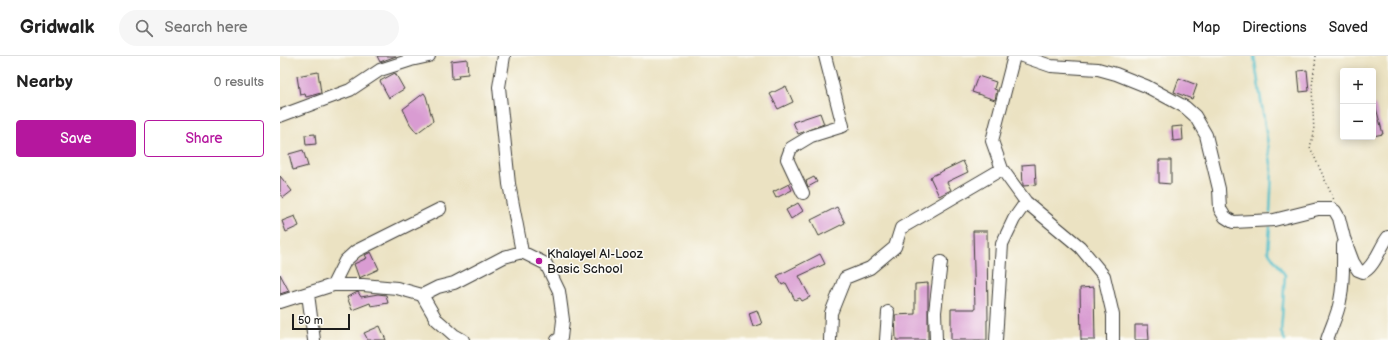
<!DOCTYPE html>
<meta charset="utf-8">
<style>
:root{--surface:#fff;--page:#f6f6f6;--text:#222;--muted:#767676;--line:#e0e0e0;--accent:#b5179e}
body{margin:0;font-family:"Balsamiq Sans",sans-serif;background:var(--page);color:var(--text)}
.controls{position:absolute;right:12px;top:12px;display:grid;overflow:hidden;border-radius:4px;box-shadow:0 2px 10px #0003}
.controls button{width:36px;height:36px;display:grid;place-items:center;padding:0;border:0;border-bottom:1px solid var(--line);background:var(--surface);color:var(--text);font:20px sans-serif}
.scale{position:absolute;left:12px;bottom:10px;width:58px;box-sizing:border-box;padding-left:4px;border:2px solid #1c1c1c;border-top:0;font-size:11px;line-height:14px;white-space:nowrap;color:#1c1c1c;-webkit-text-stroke:3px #fdfcf7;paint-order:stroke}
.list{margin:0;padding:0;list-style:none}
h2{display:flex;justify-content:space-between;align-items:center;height:52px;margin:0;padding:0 16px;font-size:17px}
h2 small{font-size:13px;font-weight:400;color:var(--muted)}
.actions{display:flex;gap:8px;padding:12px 16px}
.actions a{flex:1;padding:9px 0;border:1px solid var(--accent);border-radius:4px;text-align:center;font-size:14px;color:var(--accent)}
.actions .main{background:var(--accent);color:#fff}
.icon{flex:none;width:22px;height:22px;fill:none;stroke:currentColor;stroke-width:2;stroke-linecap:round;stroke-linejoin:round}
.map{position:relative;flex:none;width:1108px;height:284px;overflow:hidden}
header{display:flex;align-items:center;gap:24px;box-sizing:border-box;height:56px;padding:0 20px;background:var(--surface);border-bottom:1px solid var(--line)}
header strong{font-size:19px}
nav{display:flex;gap:22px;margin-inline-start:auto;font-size:14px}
.search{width:280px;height:36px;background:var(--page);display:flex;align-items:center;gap:10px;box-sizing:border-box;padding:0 14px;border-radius:22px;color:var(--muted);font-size:15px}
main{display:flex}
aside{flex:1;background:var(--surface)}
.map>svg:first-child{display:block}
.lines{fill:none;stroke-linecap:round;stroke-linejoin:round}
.stream{stroke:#52bfcb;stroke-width:2.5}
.building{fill:#d99cd2}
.minor-casing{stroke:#3b3a35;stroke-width:14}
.path{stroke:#3b3a35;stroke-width:1.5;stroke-dasharray:1 3;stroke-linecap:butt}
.minor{stroke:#fff;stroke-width:12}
.poi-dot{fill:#b5179e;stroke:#fdfcf7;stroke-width:1.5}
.labels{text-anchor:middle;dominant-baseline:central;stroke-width:3;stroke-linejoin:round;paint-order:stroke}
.poi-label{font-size:13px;fill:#1c1c1c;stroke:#fdfcf7;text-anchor:start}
</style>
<header>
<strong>Gridwalk</strong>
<div class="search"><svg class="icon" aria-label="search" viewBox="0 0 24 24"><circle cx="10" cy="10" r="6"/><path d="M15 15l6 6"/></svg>Search here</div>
<nav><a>Map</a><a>Directions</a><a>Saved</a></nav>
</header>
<main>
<aside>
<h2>Nearby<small>0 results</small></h2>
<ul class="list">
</ul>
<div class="actions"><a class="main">Save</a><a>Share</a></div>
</aside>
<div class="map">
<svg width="1108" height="284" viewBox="0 0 1108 284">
<rect width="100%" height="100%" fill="#fdfcf7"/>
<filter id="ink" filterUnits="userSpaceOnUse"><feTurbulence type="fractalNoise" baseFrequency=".025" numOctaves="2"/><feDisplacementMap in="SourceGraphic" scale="8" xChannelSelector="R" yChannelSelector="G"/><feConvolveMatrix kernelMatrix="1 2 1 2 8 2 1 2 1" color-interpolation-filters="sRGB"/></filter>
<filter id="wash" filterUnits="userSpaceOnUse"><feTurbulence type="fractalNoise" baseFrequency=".012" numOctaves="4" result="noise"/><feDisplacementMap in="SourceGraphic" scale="16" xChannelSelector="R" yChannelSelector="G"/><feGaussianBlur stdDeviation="0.9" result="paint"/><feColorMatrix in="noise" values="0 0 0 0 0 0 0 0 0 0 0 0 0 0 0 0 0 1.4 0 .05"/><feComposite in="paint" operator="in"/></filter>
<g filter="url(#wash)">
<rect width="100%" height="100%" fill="#ebe2c2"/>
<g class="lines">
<!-- stream -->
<path class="stream" d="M974 0 992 114 990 157
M990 171 988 195 1005 219 1001 276 1005 284"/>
</g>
<g id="blocks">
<!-- building -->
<path class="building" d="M97 0H116L100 6Z
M187 3 188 18 178 19 179 22 172 23 171 5Z
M1027 14 1029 35 1020 36 1018 15Z
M38 16 41 37 26 41 25 38 20 39 17 20Z
M115 17 124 33 109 42 100 25Z
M698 20 716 26 714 33 717 34 715 44 692 36Z
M899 22 917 29 912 43 894 36Z
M506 30 513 46 498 53 490 38Z
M144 37 146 40 153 65 137 77 130 68 123 53Z
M1095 48 1103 78 1093 80V49Z
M540 57 544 68 518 78 513 66Z
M902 70 903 84 893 85 892 71Z
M35 78 36 88 26 89 25 79Z
M23 94 28 110 13 114 9 98Z
M879 104H891V128L879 127Z
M683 105 688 116 667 126 671 134 659 140 650 121Z
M755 108 756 129 743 130 742 109Z
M0 120 12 135 3 142 0 138Z
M534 121 537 126 528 131 526 125Z
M509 128 512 134 496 142 493 136Z
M518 147 523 155 511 163 506 154Z
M557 151 565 167 539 180 531 164Z
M15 160 19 170 6 176 2 165Z
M693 175H707L708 264H707V284H671V253H695Z
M91 196 99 213 79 222 74 208 87 202 85 199Z
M540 198 545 208 519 220 530 241 522 245 520 242 515 244 506 227 502 229 497 220Z
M0 218 9 235 0 238Z
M648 227V284H616L615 259 635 258V228Z
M814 231 815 284H801L800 232Z
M78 236 81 241 98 238 106 239 108 247 91 250 90 247 72 254 67 241Z
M477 254 482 268 473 271 469 257Z
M855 269H868L869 284H855Z
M100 270 106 284H88L84 277Z"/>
</g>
</g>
<g filter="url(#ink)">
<use href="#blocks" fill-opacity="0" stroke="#3b3a35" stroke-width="1"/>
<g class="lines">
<defs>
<path id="minor" d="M224 0 219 31 229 128 242 196
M734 0 712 85 722 113 746 146 800 191 824 220 833 259V284
M742 0 771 10 818 13 836 18 866 30 905 51 915 60 926 79 939 133 940 153 945 161 953 166 994 164 1038 153H1052L1055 155 1059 162 1064 182 1073 206 1078 214 1083 216C1094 212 1100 191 1108 181
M0 60 70 34 100 14 131 4 149 0
M523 137 507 103 511 92 531 80 563 70 545 0
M53 229H83L117 232 142 239 158 231 174 227 224 201 242 196 266 208 279 235 283 264 281 282 277 284
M28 238 34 284
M142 239 156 263 174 279 183 284
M0 246 53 229 65 205 76 195 160 153
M550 284 551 257 565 222 590 212 615 191 621 172 722 113
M606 284 608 256
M656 284 655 256 661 206
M716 284 722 188 734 163 746 146
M1047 284C1051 271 1058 258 1060 245 1064 227 1063 208 1063 189"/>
</defs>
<!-- minor casing -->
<use href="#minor" class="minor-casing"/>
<!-- path -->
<path class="path" d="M1036 0 1032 30 1034 77 1030 91 1054 144"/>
<!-- minor -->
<use href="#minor" class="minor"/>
</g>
</g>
<!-- markers -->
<circle class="poi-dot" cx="259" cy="205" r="4"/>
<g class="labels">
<!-- poi labels -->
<g class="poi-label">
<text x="267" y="198">Khalayel Al-Looz<tspan x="267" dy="15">Basic School</tspan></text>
</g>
</g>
</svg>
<div class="controls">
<button>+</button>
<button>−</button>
</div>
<div class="scale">50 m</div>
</div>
</main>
